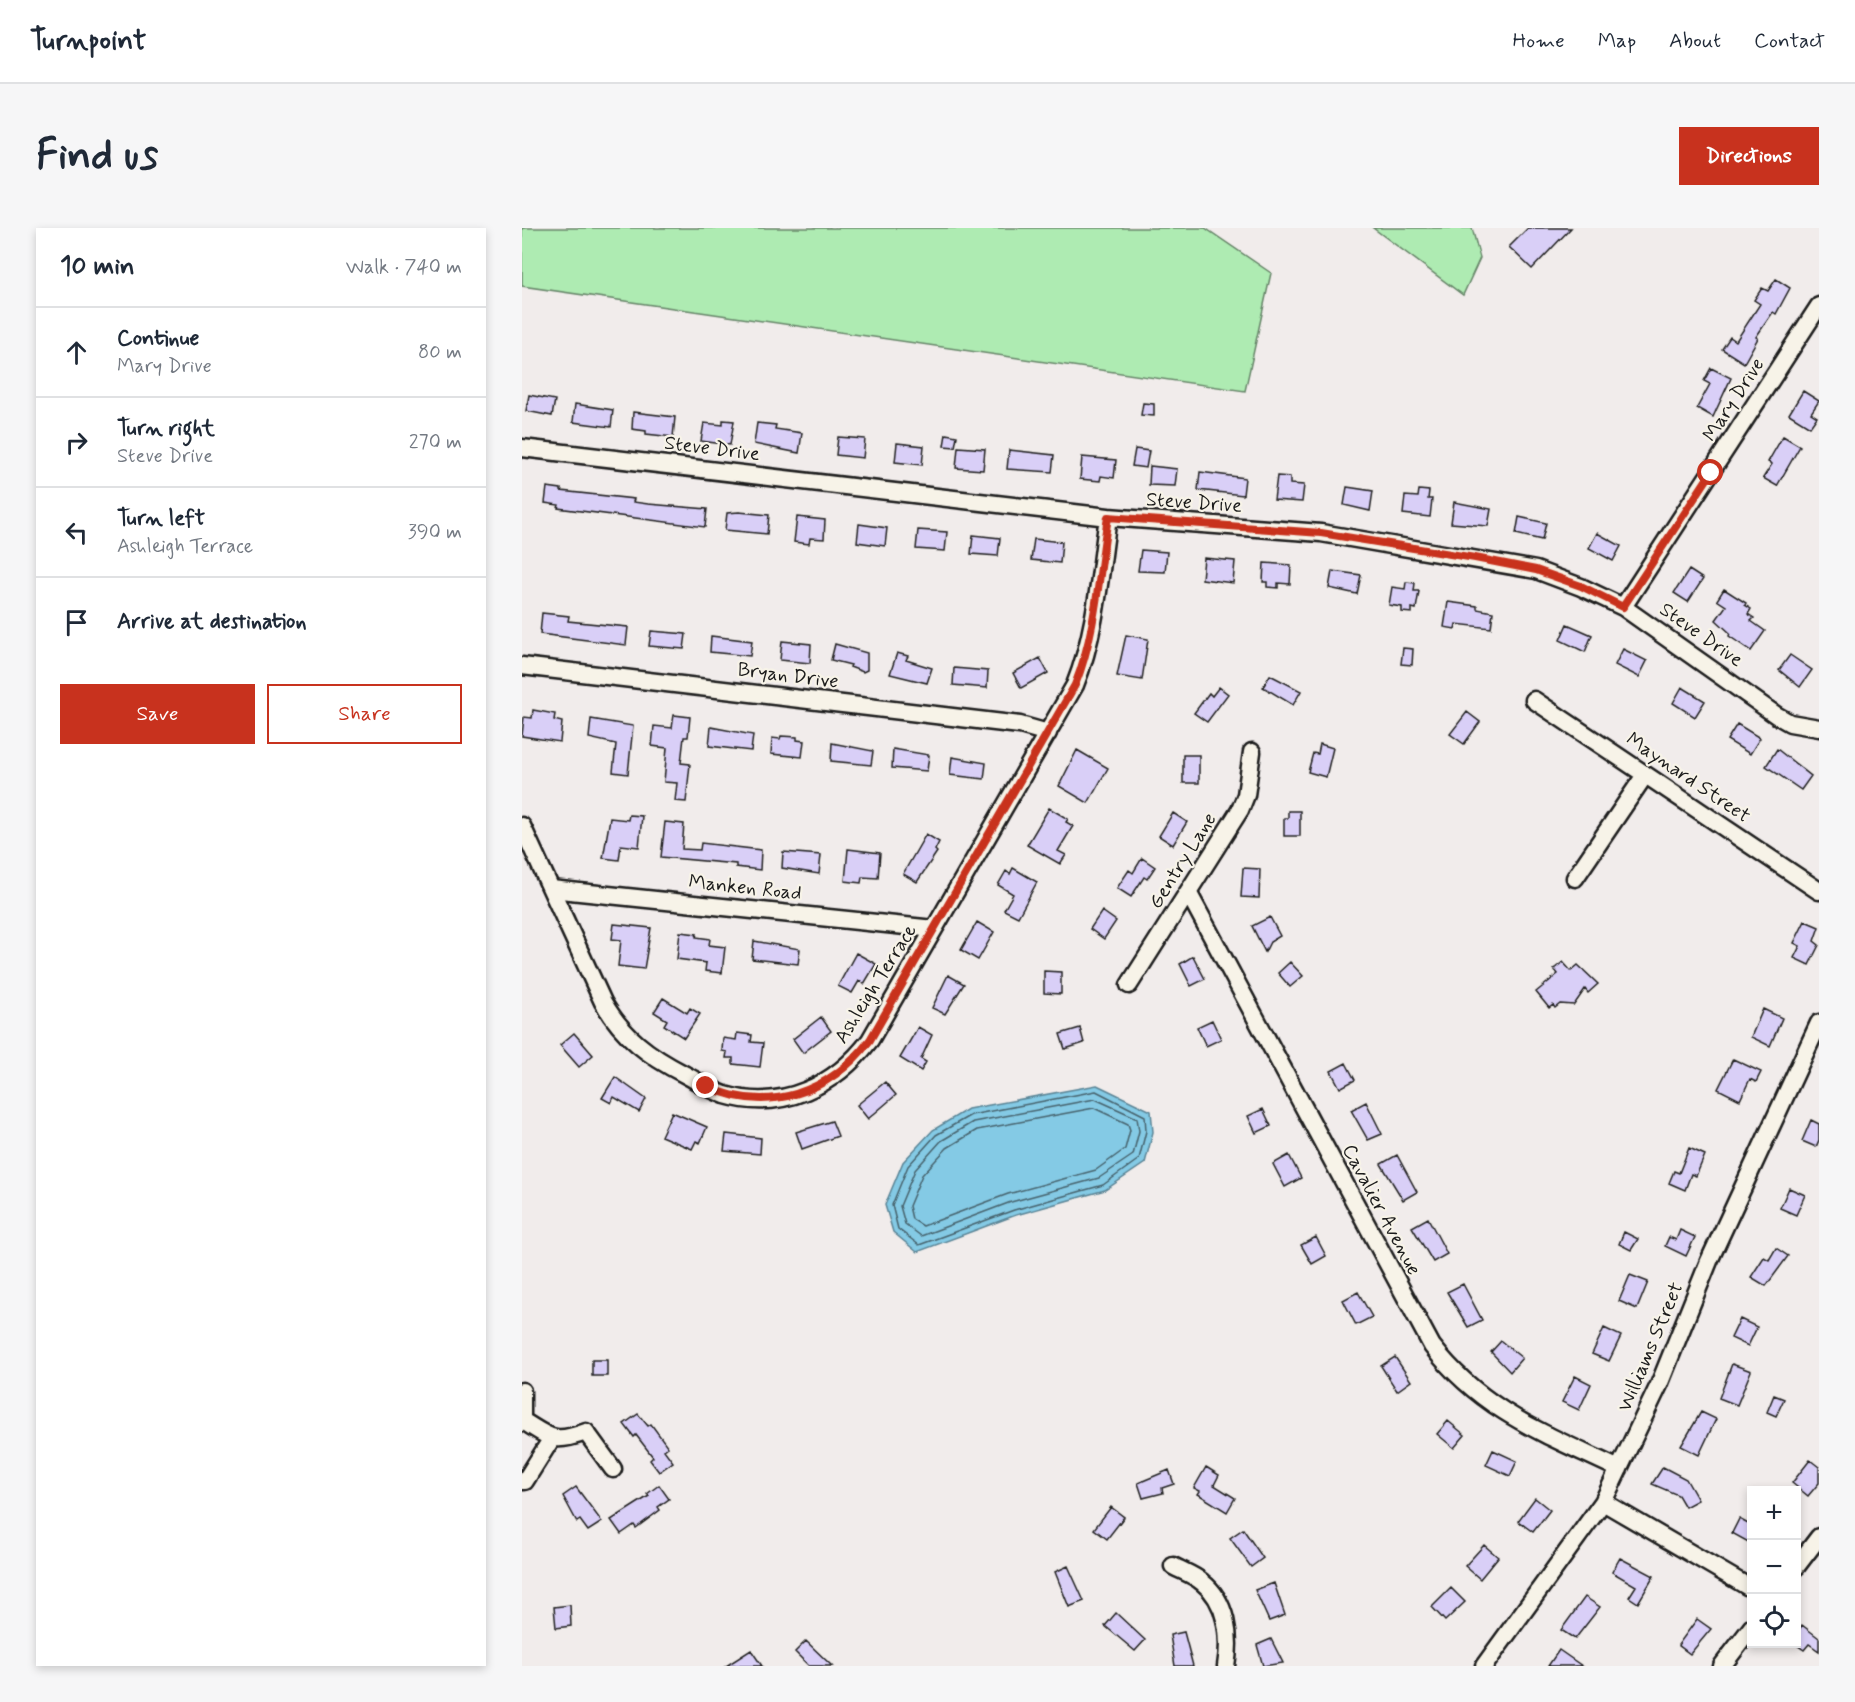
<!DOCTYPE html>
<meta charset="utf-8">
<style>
:root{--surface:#fff;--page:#f6f6f7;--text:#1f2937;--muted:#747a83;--line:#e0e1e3;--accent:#c8321e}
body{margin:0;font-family:Mynerve,sans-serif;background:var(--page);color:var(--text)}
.controls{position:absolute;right:18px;bottom:18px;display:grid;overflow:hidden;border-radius:0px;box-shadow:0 3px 9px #0003}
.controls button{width:54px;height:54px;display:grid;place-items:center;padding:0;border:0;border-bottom:2px solid var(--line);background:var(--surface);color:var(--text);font:30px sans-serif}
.stop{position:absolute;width:18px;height:18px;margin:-14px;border:4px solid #c8321e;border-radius:50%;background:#fff}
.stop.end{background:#c8321e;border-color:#fff;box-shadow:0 2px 6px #0008}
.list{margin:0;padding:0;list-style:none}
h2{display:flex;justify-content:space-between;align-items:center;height:78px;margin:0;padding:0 24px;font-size:26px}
h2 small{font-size:20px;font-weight:400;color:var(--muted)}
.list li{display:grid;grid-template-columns:39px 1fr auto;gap:18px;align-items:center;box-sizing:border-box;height:90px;padding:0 24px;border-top:2px solid var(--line)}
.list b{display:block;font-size:22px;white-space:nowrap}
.list p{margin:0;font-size:20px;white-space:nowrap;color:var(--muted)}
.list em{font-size:20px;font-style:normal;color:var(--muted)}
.actions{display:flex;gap:12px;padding:18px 24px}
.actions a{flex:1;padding:14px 0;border:2px solid var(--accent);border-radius:0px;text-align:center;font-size:21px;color:var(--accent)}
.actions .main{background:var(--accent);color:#fff}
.icon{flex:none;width:33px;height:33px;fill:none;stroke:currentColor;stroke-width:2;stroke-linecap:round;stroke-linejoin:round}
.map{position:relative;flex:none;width:1297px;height:1438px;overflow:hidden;border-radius:0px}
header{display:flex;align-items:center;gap:36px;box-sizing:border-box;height:84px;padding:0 30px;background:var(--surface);border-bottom:2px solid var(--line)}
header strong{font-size:28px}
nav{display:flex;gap:33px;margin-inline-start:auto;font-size:21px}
.intro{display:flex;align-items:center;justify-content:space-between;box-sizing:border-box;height:144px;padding:0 36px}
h1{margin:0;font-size:42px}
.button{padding:15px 27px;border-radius:0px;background:var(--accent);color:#fff;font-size:21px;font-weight:700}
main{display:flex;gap:36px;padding:0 36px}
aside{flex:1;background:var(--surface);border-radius:0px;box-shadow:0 3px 9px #0003}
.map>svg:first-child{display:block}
.green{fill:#aeebb2;stroke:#658467;stroke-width:1.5}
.water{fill:#84cae5;stroke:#5a8495;stroke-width:1.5}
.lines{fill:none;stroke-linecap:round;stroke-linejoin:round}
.shore{stroke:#46626c;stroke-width:1.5}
.building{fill:#d9cff7;stroke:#1c1c1c;stroke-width:1.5}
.minor-casing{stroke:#1c1c1c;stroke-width:21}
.minor{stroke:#f7f3e8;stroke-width:16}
.route{stroke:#c8321e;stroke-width:8}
.labels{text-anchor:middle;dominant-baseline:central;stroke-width:4.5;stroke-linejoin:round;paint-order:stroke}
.street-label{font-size:20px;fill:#1c1c1c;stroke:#f7f3e8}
</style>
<header>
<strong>Turnpoint</strong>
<nav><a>Home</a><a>Map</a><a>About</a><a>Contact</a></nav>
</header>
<div class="intro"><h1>Find us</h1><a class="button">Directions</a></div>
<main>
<aside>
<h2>10 min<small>Walk · 740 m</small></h2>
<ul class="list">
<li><svg class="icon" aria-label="ahead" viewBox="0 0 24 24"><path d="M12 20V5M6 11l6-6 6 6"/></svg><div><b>Continue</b><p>Mary Drive</p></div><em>80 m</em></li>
<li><svg class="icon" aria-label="right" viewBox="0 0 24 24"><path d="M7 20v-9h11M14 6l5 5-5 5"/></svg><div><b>Turn right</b><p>Steve Drive</p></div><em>270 m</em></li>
<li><svg class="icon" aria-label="left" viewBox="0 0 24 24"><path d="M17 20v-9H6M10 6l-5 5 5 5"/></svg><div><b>Turn left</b><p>Ashleigh Terrace</p></div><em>390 m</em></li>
<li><svg class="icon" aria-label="arrive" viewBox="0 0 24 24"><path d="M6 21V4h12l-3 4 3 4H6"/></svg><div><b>Arrive at destination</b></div></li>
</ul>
<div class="actions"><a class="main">Save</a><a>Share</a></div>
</aside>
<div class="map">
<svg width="1297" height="1438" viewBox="0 0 1297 1438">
<rect width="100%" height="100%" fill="#f1eceb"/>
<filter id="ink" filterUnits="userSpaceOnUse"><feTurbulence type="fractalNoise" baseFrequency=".0167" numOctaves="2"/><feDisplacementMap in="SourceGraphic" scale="12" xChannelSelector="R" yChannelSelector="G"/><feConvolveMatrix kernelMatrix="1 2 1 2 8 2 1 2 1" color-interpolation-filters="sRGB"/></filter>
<g filter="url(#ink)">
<!-- green -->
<path class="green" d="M0 0H683L749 45 723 163 0 58Z
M851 0H950L958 30 941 67Z"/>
<!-- water -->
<path class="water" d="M575 857 629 883 631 904 623 935 583 962 494 987 395 1024 371 1004 363 977 381 934 411 902 446 881Z"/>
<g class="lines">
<!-- shore -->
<path class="shore" d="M574 863 623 888 624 903 617 931 581 957 492 982 397 1017 376 1001 370 977 386 938 414 907 449 887Z
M573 871 615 890 617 903 611 927 577 950 489 974 399 1008 383 996 378 978 393 942 419 913 451 894Z
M572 880 606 896 608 902 603 921 574 942 486 966 401 998 390 991 387 978 400 947 425 920 455 902Z"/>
</g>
<!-- building -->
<path class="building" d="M1006 0H1049L1010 41 987 19Z
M1254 51 1268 60 1254 86 1251 84 1234 109 1236 110 1222 135 1200 121 1208 109 1214 113 1238 76 1232 72 1240 60 1246 63Z
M1189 140 1209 150 1191 189 1175 180 1188 156 1182 153Z
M1281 163 1297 173 1289 185 1295 189 1288 199 1267 186Z
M7 167 33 172 30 188 4 183Z
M621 175 632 176V188L619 187Z
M53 176 91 182 89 199 51 194Z
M111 184 153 189 151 209 124 206V203L110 201Z
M201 192 212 193 208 217 179 213 182 195 201 197Z
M235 195 254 197 253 201 280 205 277 225 232 216Z
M424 206 435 208 433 219 422 218Z
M1261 208 1278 218 1255 258 1241 250 1250 236 1246 234Z
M316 209 343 211 341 230 314 227Z
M375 215 402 218 400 237 373 234Z
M436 219 463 221 461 242 434 240Z
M613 221 627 223 624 240 610 238Z
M487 222 532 227 530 244 485 241Z
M560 229 594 232 592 250 579 248 578 253 558 251Z
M628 238 655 241 653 258 627 257Z
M678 244 723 250 721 267 676 262Z
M755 248 768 249V256L782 257 780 274 752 272Z
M25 259 39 261V263L112 271 111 274 126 276 185 281 183 299 36 280 37 277 23 275Z
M825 259 851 263 848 283 822 277Z
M897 262 907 263 906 271H910L908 289 881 286 883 268 896 269Z
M932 274 969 281 966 298 929 295Z
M217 284 247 287 245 306 203 302 205 285Z
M275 289 303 292 302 311 288 310 287 316 272 314Z
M997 289 1024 295 1020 312 994 306Z
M337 296 365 300 363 318 335 314Z
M396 302 425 304 423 323 394 321Z
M1075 305 1099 318 1091 333 1067 320Z
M451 307 478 310 476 328 449 326Z
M512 311 540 314 538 335 509 332Z
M619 322 645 324 643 344 616 343Z
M682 330 713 333 711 355 680 351Z
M742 335 769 337 768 356 756 355V360L745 359V354H741Z
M1167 342 1181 351 1166 374 1152 365Z
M810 343 839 347 835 366 807 360Z
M884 354 893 355 892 363H897L894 381 890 380V385L880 384V379L867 377 870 359 883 361Z
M1202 361 1224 375 1223 377 1229 381 1226 386 1232 390 1229 393 1243 403 1229 423 1207 408 1208 405 1194 392 1204 378 1195 372Z
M926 374 955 378V381L971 384 969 400 934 396 933 401 922 399Z
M20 385 47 388 46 393 106 399 104 417 18 406Z
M1045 396 1070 407 1063 424 1038 412Z
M129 403 164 406 162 421 127 418Z
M604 407 626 411 620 452 595 448Z
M189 408 230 413 228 428 188 424Z
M260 413 289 416 288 435 258 432Z
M313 416 345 425V442L341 444 328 439 329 437 309 432Z
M881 420 891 421 890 437 879 436Z
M1101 421 1125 433 1117 449 1093 437Z
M375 425 386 428 384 432 410 440 405 455 368 446Z
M1268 427 1290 442 1278 459 1257 442Z
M518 430 526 445 499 460 491 445Z
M432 440 466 443 465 460 431 457Z
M748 447 779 463 771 477 741 459Z
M697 459 706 466 685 494 672 485 687 465 690 468Z
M1160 459 1183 473 1173 489 1151 475Z
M11 482 33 486 32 492 40 494 38 514 0 508 2 489 10 490Z
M945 484 958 494 942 516 928 506Z
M152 487 168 489 166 509H162L159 535 168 536 164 574 153 573 155 555 142 554 145 520 130 518 132 498 150 500Z
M69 491 111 498 106 546 91 544 94 516 67 510Z
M1215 496 1238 510 1228 526 1205 512Z
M189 499 231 507 229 523 187 518Z
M259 508 275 509V512L282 513 280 529 249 526 250 510 258 511Z
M310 515 351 523 349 537 309 533Z
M798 516 811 520 804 549 786 544 791 525 796 526Z
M371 521 407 527 405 543 370 540Z
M1255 521 1289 548 1279 562 1244 538Z
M555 522 586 540 566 575 537 558Z
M661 527H677V555H661Z
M430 529 464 535 462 551 428 547Z
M527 580 546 591 544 594 551 598 536 623 544 627 538 636 505 617Z
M766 583H778V608H762V590H766Z
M651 585 665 594 651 617 637 608Z
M107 587 120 588 117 619 99 617 97 632 81 630 88 590 106 592Z
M143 594 162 596 160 621 178 622 179 615 239 622 238 642 214 639V636L139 629Z
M404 606 417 614 413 622 415 624 395 654 381 646Z
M326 621 358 625 356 650 340 649 339 655 323 653Z
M261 624 299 627 297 646 260 640Z
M620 630 633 639 625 651 622 649 609 669 595 660 607 642 611 645Z
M491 640 515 654 496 689 482 682 491 666 476 657 484 643 488 646Z
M721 640 738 641 737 670 719 669Z
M580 683 594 693 582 711 568 701Z
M748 689 758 708 748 714 743 724 730 698Z
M1283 693 1297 699 1292 713 1297 717 1287 737 1272 730 1278 718 1272 715Z
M455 694 472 704 456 732 439 722Z
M92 696 129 700 122 741 96 738 99 712 90 711Z
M158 704 175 706 174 709 188 711 187 717 203 719 200 745 183 743 184 735 155 731Z
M232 713 278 721 276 736 230 731Z
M334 725 354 736 342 756 337 753 330 765 316 758Z
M671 728 683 751 669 758 658 736Z
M768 734 781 748 768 759 756 745Z
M1041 734 1049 743 1056 737 1076 756 1066 765 1063 761 1052 777 1038 776 1033 780 1031 777 1027 780 1014 764 1036 746 1032 741Z
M522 743 539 744V766L522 765Z
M426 747 442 756 423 786 410 780Z
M141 770 165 785 168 780 178 786 162 810 142 797 145 792 132 784Z
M1241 781 1260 790 1248 818 1229 809Z
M299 789 309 803 281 825 271 811Z
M690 792 699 811 684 818 675 799Z
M396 799 410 807 399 831 404 834 399 843 378 830Z
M558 800 562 815 543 821 538 806Z
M52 805 71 827 57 839 38 817Z
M215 805 230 807 229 814 241 815 238 839 211 836V830H204L205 824 200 823 201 810 214 812Z
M1211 831 1239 844 1234 854 1228 851 1218 872 1196 861Z
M824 835 833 852 818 860 809 843Z
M93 849 124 871 117 884 92 869 89 875 80 870Z
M363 854 374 867 346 891 335 877Z
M844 874 860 906 846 912 829 882Z
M741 881 749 898 734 905 726 888Z
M150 884 185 899 178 915 174 913 170 921 139 908Z
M1289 892 1297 896V912L1294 919 1280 913Z
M310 893 316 908 280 921 274 904Z
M204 906 239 910 238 926 202 923Z
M1167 920 1183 927 1174 948 1169 946 1163 962 1147 955 1152 943 1157 945Z
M767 927 779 950 763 959 751 936Z
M875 927 895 964 881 972 859 936Z
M1267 960 1283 967 1274 987 1258 980Z
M906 990 925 1026 911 1034 890 999Z
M1158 1002 1173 1009 1164 1028 1143 1018 1147 1009 1154 1012Z
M1102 1004 1116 1011 1109 1022 1097 1016Z
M794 1009 804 1028 790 1036 779 1017Z
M1254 1020 1266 1028 1244 1058 1229 1049 1242 1029 1247 1032Z
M1108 1047 1126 1054 1115 1081 1097 1073Z
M941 1056 960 1092 946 1099 925 1064Z
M836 1064 850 1089 834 1097 821 1072Z
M1218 1091 1235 1099 1226 1118 1209 1110Z
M1082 1100 1099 1108 1087 1133 1070 1126Z
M979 1113 1000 1130 988 1144 969 1124Z
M873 1129 889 1153 875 1163 859 1138Z
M70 1132H85V1148H70Z
M1210 1136 1229 1143 1215 1177 1197 1170Z
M1053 1148 1069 1156 1057 1182 1040 1174Z
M1252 1167 1262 1171 1254 1188 1245 1184Z
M1179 1184 1194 1191 1177 1227 1159 1218Z
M116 1186 126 1198 129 1196 146 1219 142 1222 151 1234 137 1244 128 1232 131 1229 114 1207 112 1209 102 1196Z
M926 1193 943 1207 932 1220 915 1206Z
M971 1222 995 1233 988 1248 964 1237Z
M1288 1232 1297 1239V1255L1286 1268 1270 1255Z
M684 1239 697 1247 692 1257 713 1270 705 1284 676 1266 678 1263 672 1260Z
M1141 1239 1164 1251 1176 1272 1163 1279 1156 1267 1130 1256Z
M647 1242 652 1256 640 1260 641 1265 621 1270 616 1255Z
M137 1257 147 1271 136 1279 138 1282 114 1300 112 1297 99 1306 89 1292 127 1268 125 1266Z
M54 1259 80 1294 66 1303 58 1292 55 1294 41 1268Z
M1013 1270 1028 1282 1011 1304 996 1293Z
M589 1279 602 1289 585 1311 572 1301Z
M1217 1291 1230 1298V1316L1210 1305Z
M721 1301 741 1330 729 1339 708 1310Z
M962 1317 976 1329 958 1351 943 1338Z
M1098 1330 1132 1348 1116 1375 1107 1369 1114 1358 1090 1344Z
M546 1338 562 1373 547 1379 533 1344Z
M752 1355 763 1387 747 1393 733 1362Z
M929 1360 943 1374 923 1393 910 1379Z
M1063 1369 1078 1379 1053 1411 1039 1402Z
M48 1377 49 1398 34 1400 32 1379Z
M594 1385 623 1412 613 1423 583 1398Z
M1175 1391 1189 1401 1168 1426 1156 1417Z
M1280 1397 1297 1410V1423L1287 1416 1282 1422 1275 1417V1405Z
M662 1404 671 1438H653L648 1407Z
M749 1411 761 1435 741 1438 735 1417Z
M284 1413 310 1438H287L273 1424Z
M229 1422 240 1438H204Z
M1037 1422 1060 1438H1026Z"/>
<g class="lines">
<defs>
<path id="minor" d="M0 220 586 289 799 305 1014 342 1059 359 1101 379 1254 487 1268 495 1297 500
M1101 379 1297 78
M0 438 498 497 526 505
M1012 472 1297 663
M0 598 81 774C101 809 127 828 162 846 175 853 189 862 203 867 260 884 314 857 348 812L553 457C574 405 578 345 586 289
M1053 650 1123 547
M29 661 412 701
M666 664 910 1118C961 1184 1024 1206 1097 1241
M607 757 718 582 724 567 730 524
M0 1163V1195
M1 1193C29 1210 31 1216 64 1204L91 1241
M0 1253H3L30 1210
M1081 1274 1230 1361
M651 1338C660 1343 672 1347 680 1354 705 1373 709 1409 704 1438
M1274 1339 1297 1309
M962 1438 1081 1274 1137 1157 1187 1033 1297 795
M1200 1438 1230 1399"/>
</defs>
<!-- minor casing -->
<use href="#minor" class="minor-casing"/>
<!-- minor -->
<use href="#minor" class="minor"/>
</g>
</g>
<g class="lines" filter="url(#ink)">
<!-- route -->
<path class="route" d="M184 858C246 887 308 865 348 812L553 457C574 405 577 345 586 289L799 305 953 330 1014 342 1059 358 1101 379 1189 245"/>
</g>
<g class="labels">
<!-- street labels -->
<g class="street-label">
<text transform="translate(1212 172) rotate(-57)">Mary Drive</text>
<text transform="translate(190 221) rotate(7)">Steve Drive</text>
<text transform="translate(672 275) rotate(4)">Steve Drive</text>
<text transform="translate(1179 407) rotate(35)">Steve Drive</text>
<text transform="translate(266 448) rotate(7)">Bryan Drive</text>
<text transform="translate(1166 550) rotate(34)">Maynard Street</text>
<text transform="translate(661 633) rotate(-58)">Gentry Lane</text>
<text transform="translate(223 660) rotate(6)">Manken Road</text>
<text transform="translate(354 756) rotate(-58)">Ashleigh Terrace</text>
<text transform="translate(859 982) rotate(62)">Cavalier Avenue</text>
<text transform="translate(1129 1119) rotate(-67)">Williams Street</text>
</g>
</g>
</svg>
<div class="controls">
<button>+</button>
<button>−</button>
<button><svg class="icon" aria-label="locate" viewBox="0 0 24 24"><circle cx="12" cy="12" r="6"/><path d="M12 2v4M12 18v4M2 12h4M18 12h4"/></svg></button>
</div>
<div class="stop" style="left:1189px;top:245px"></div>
<div class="stop end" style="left:184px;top:858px"></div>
</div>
</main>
